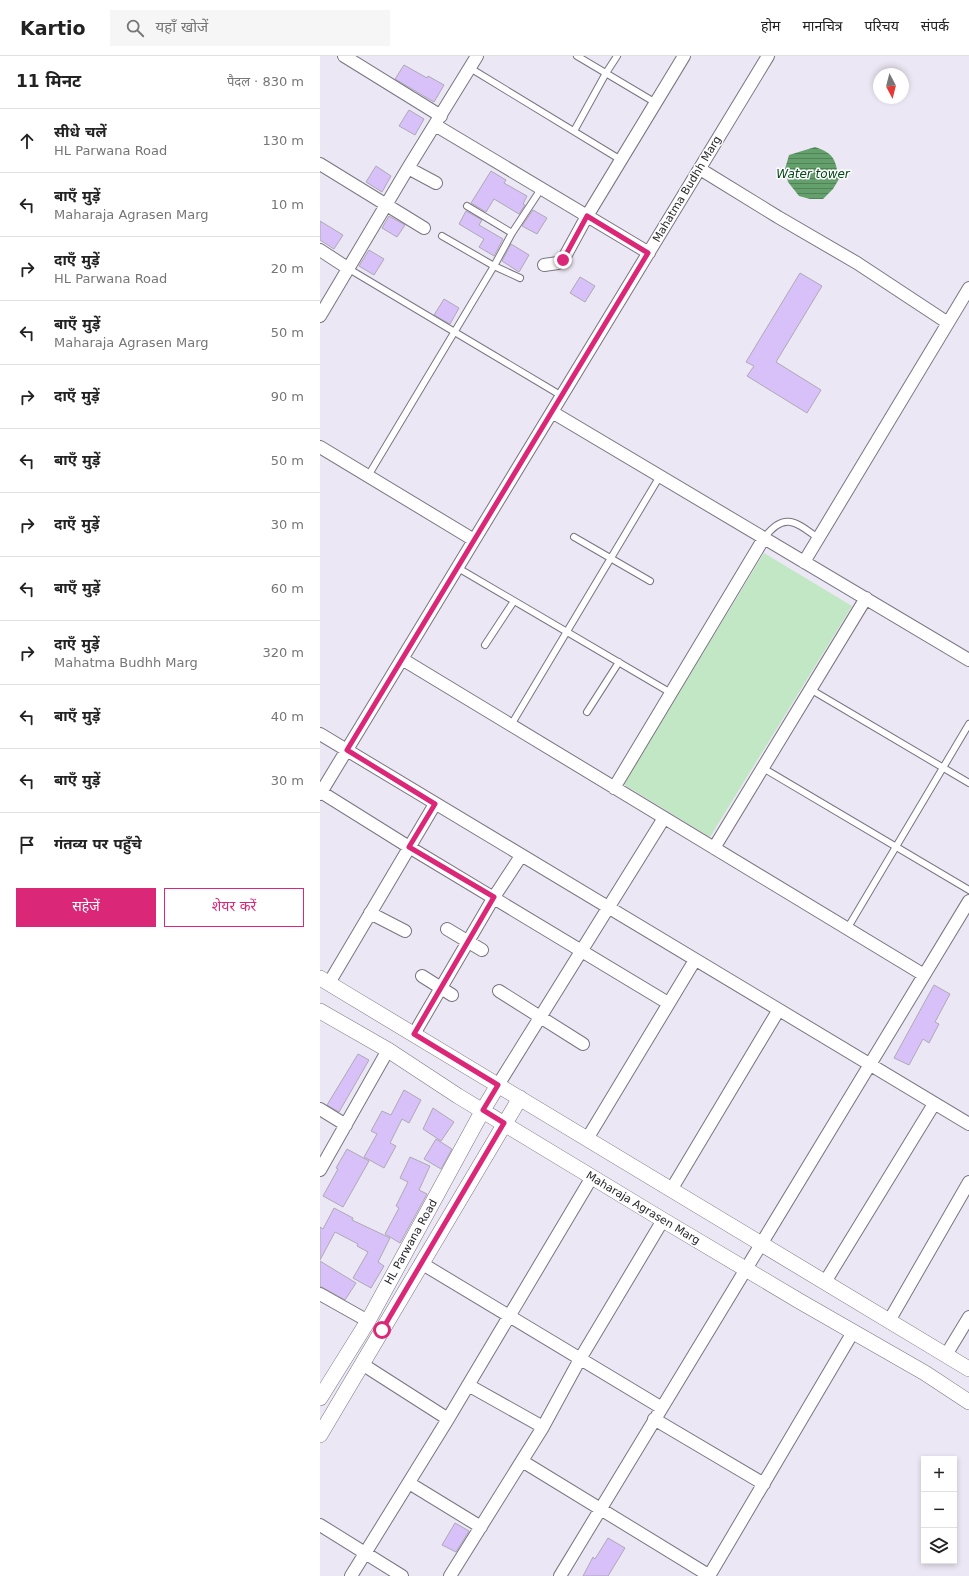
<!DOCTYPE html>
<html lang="hi">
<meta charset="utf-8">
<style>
:root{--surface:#fff;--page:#f6f6f6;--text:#222;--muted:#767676;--line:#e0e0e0;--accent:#db2777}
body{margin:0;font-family:"DejaVu Sans","Noto Sans Devanagari",sans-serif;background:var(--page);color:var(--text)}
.controls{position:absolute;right:12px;bottom:12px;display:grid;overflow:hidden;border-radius:0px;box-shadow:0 2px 6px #0003}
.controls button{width:36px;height:36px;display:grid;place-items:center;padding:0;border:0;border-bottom:1px solid var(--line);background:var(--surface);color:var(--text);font:20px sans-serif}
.compass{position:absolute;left:553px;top:12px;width:36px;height:36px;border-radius:50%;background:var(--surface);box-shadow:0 2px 6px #0003;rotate:173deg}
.stop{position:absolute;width:12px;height:12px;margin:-9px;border:3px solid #db2777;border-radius:50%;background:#fff}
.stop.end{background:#db2777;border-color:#fff;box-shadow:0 1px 4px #0008}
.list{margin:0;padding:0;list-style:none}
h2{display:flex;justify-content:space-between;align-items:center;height:52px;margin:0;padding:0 16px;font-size:17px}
h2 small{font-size:13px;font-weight:400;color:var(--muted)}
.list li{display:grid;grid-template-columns:26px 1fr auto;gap:12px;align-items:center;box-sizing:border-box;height:64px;padding:0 16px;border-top:1px solid var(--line)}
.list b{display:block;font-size:15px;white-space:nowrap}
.list p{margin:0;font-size:13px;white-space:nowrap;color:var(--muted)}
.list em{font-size:13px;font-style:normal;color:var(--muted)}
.actions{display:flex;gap:8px;padding:12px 16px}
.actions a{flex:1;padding:9px 0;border:1px solid var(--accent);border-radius:0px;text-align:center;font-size:14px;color:var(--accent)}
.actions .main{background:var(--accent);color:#fff}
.icon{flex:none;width:22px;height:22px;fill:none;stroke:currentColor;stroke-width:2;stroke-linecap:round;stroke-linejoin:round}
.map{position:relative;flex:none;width:649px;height:1520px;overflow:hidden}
header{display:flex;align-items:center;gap:24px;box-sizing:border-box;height:56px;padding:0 20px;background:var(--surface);border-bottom:1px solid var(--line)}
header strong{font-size:19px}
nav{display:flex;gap:22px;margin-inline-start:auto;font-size:14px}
.search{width:280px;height:36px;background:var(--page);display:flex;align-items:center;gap:10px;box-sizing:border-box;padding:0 14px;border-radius:0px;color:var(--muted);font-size:15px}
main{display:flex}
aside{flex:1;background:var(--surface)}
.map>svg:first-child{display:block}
.park{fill:#c1e7c4}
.water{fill:url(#water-rules)}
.building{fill:#d8c1f8;stroke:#ada9b5}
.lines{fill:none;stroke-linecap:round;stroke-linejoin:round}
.service-casing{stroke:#7a7581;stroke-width:8}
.minor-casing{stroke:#7a7581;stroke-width:14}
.tertiary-casing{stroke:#7a7581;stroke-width:16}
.service{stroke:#fff;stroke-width:6}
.minor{stroke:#fff;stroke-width:12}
.tertiary{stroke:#fff;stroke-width:15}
.route{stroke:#db2777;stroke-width:5}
.labels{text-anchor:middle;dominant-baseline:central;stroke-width:3;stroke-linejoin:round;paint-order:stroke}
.street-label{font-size:11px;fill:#2a282d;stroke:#fff}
.water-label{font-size:12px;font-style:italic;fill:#004715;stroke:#fff}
</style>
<header>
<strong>Kartio</strong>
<div class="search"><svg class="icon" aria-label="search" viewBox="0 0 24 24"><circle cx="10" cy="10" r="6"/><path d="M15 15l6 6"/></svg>यहाँ खोजें</div>
<nav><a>होम</a><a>मानचित्र</a><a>परिचय</a><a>संपर्क</a></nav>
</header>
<main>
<aside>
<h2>11 मिनट<small>पैदल · 830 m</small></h2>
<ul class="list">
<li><svg class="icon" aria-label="ahead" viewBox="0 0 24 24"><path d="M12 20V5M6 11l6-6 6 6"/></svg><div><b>सीधे चलें</b><p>HL Parwana Road</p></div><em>130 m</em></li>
<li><svg class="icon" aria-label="left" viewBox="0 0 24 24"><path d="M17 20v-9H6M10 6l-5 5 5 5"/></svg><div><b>बाएँ मुड़ें</b><p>Maharaja Agrasen Marg</p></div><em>10 m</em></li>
<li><svg class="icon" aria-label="right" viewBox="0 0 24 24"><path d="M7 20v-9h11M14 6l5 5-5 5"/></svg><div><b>दाएँ मुड़ें</b><p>HL Parwana Road</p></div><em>20 m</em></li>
<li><svg class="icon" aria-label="left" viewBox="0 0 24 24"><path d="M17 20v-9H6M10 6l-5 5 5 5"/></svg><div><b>बाएँ मुड़ें</b><p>Maharaja Agrasen Marg</p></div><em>50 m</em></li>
<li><svg class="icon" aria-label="right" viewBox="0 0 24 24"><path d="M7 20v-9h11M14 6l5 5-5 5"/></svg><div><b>दाएँ मुड़ें</b></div><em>90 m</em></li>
<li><svg class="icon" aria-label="left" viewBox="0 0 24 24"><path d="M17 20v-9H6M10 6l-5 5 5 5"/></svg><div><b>बाएँ मुड़ें</b></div><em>50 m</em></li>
<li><svg class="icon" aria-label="right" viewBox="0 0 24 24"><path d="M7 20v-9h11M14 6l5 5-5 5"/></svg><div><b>दाएँ मुड़ें</b></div><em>30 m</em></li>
<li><svg class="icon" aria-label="left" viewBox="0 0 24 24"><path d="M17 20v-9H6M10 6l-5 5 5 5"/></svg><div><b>बाएँ मुड़ें</b></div><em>60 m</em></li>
<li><svg class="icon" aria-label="right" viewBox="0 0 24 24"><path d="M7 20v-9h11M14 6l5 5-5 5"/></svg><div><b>दाएँ मुड़ें</b><p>Mahatma Budhh Marg</p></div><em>320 m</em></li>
<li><svg class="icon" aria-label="left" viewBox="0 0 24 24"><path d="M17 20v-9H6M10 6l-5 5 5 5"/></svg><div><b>बाएँ मुड़ें</b></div><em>40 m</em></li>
<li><svg class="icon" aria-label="left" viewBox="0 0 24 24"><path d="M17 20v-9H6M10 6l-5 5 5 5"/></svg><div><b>बाएँ मुड़ें</b></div><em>30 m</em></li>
<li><svg class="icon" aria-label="arrive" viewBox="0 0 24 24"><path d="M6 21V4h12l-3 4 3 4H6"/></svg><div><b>गंतव्य पर पहुँचे</b></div></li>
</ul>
<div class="actions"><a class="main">सहेजें</a><a>शेयर करें</a></div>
</aside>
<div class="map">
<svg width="649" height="1520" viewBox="0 0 649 1520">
<defs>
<pattern id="water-rules" width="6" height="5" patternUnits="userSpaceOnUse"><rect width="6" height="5" fill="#64a06c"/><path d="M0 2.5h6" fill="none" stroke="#538259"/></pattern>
</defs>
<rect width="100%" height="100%" fill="#ece7f4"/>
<!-- park -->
<path class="park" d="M444 497 532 550 390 781 303 728Z"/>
<!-- water -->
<path class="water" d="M495 91C515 98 515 103 519 123L513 133 503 143H490L479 140 468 126 465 113 469 99Z"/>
<!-- building -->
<path class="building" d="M84 9 107 22 108 20 124 29 114 46 75 23Z
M89 54 104 63 95 79 79 70Z
M56 110 71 120 62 136 46 126Z
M171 115 186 124 184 127 207 140 203 148 205 149 199 158 174 143 166 156 151 147Z
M213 154 227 162 217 178 202 170Z
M146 155 162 164 159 169 183 183 174 200 159 191 164 183 139 168Z
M69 160 85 169 77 181 62 172Z
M0 165 23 179 14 193 0 184Z
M191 188 209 199 199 216 182 205Z
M49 194 64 203 54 219 39 210Z
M480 217 502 230 456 306 501 334 487 357 427 320 434 310 426 306Z
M260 221 275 230 265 246 250 237Z
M124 243 139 252 130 268 114 259Z
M614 929 630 938 615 966 619 968 609 987 603 983 589 1009 574 1002Z
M38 998 49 1004 19 1056 7 1049Z
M84 1034 101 1044 89 1067 82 1063 70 1087 76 1090 64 1112 44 1101 57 1078 51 1075 62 1055 71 1059Z
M113 1052 134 1066 121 1085 103 1073Z
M116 1083 132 1093 121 1113 104 1103Z
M27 1093 49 1105 23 1151 3 1140 18 1113 16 1112Z
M90 1101 110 1110 99 1134 107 1138 80 1187 65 1178 79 1152 76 1150 88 1126 80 1122Z
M14 1152 33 1162 32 1164 70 1182 58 1206 64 1210 51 1232 33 1222 48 1196 37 1190 38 1188 15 1176 0 1204V1171L3 1173Z
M0 1205 36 1227 25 1244 0 1230Z
M135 1467 149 1475 136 1496 122 1489Z
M288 1482 305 1492 288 1520H263L273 1501 275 1503Z"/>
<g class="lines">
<defs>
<path id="service" d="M257 0 336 47
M150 12 301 104
M254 75 286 17 297 0
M147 150 192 177
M122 180 174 210 200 222
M29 213 242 340
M48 420 174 210 192 177 221 133
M254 481 330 525
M444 482C464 455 476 466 498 482
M138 512 351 637
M165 589 194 545
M490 633 649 727
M267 656 299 606
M191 669 340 420
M443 712 649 834
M527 873 649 668"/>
<path id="minor" d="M24 0 121 60
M115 69 329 197
M0 108 104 172
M88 112 116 127
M380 113 458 161 537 207 628 267
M0 194 29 213
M224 209 238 207 243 204 267 160 364 0
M0 260 88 112 157 0
M232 356 649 604
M0 391 154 484
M484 506 649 232
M82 603 604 919
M0 678 649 1068
M294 732 444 482
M1 736 89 791 348 947
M0 738 448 0
M394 792 546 542
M50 857 85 875
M127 873 162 894
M102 920 132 939
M9 927 115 748
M179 935 263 988
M94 978 174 841 201 800
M178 1029 344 762
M0 1053 26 1069
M267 1083 375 904
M0 1114 68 994
M351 1134 458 955
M101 1207 342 1352
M505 1226 614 1048
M0 1238 48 1265
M569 1265 649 1126
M626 1299 649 1261
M42 1308 128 1363
M148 1329 223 1371
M334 1363 444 1428
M202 1405 390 1520
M89 1427 161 1471
M0 1469 82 1520
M31 1520 128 1363 272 1121
M130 1520 223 1371 260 1303 343 1164
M240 1520 649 845
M389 1520 533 1276"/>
<path id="tertiary" d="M0 922 649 1313
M0 955 68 994 138 1040 343 1164 481 1246 605 1317 649 1346
M0 1342 48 1265 163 1054 178 1029
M0 1379 200 1042"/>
</defs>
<!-- service casing -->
<use href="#service" class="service-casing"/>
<!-- minor casing -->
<use href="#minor" class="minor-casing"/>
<!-- tertiary casing -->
<use href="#tertiary" class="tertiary-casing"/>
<!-- service -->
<use href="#service" class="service"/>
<!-- minor -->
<use href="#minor" class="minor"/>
<!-- tertiary -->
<use href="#tertiary" class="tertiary"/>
</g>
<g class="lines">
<!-- route -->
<path class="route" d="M62 1274 184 1067 163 1054 178 1029 94 978 174 841 89 791 115 748 27 694 328 197 267 160 243 204"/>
</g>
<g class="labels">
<!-- street labels -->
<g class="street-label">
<text transform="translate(367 133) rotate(-59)">Mahatma Budhh Marg</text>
<text transform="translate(323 1152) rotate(31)">Maharaja Agrasen Marg</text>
<text transform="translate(91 1186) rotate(-61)">HL Parwana Road</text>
</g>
<!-- water labels -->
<g class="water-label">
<text x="493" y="118">Water tower</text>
</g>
</g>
</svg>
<div class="controls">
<button>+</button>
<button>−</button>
<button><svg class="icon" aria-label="layers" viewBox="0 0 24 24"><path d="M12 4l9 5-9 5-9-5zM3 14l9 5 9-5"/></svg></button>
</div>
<svg class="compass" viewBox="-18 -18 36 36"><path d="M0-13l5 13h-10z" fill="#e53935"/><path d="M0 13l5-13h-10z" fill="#767676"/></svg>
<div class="stop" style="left:62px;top:1274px"></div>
<div class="stop end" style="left:243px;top:204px"></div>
</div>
</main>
